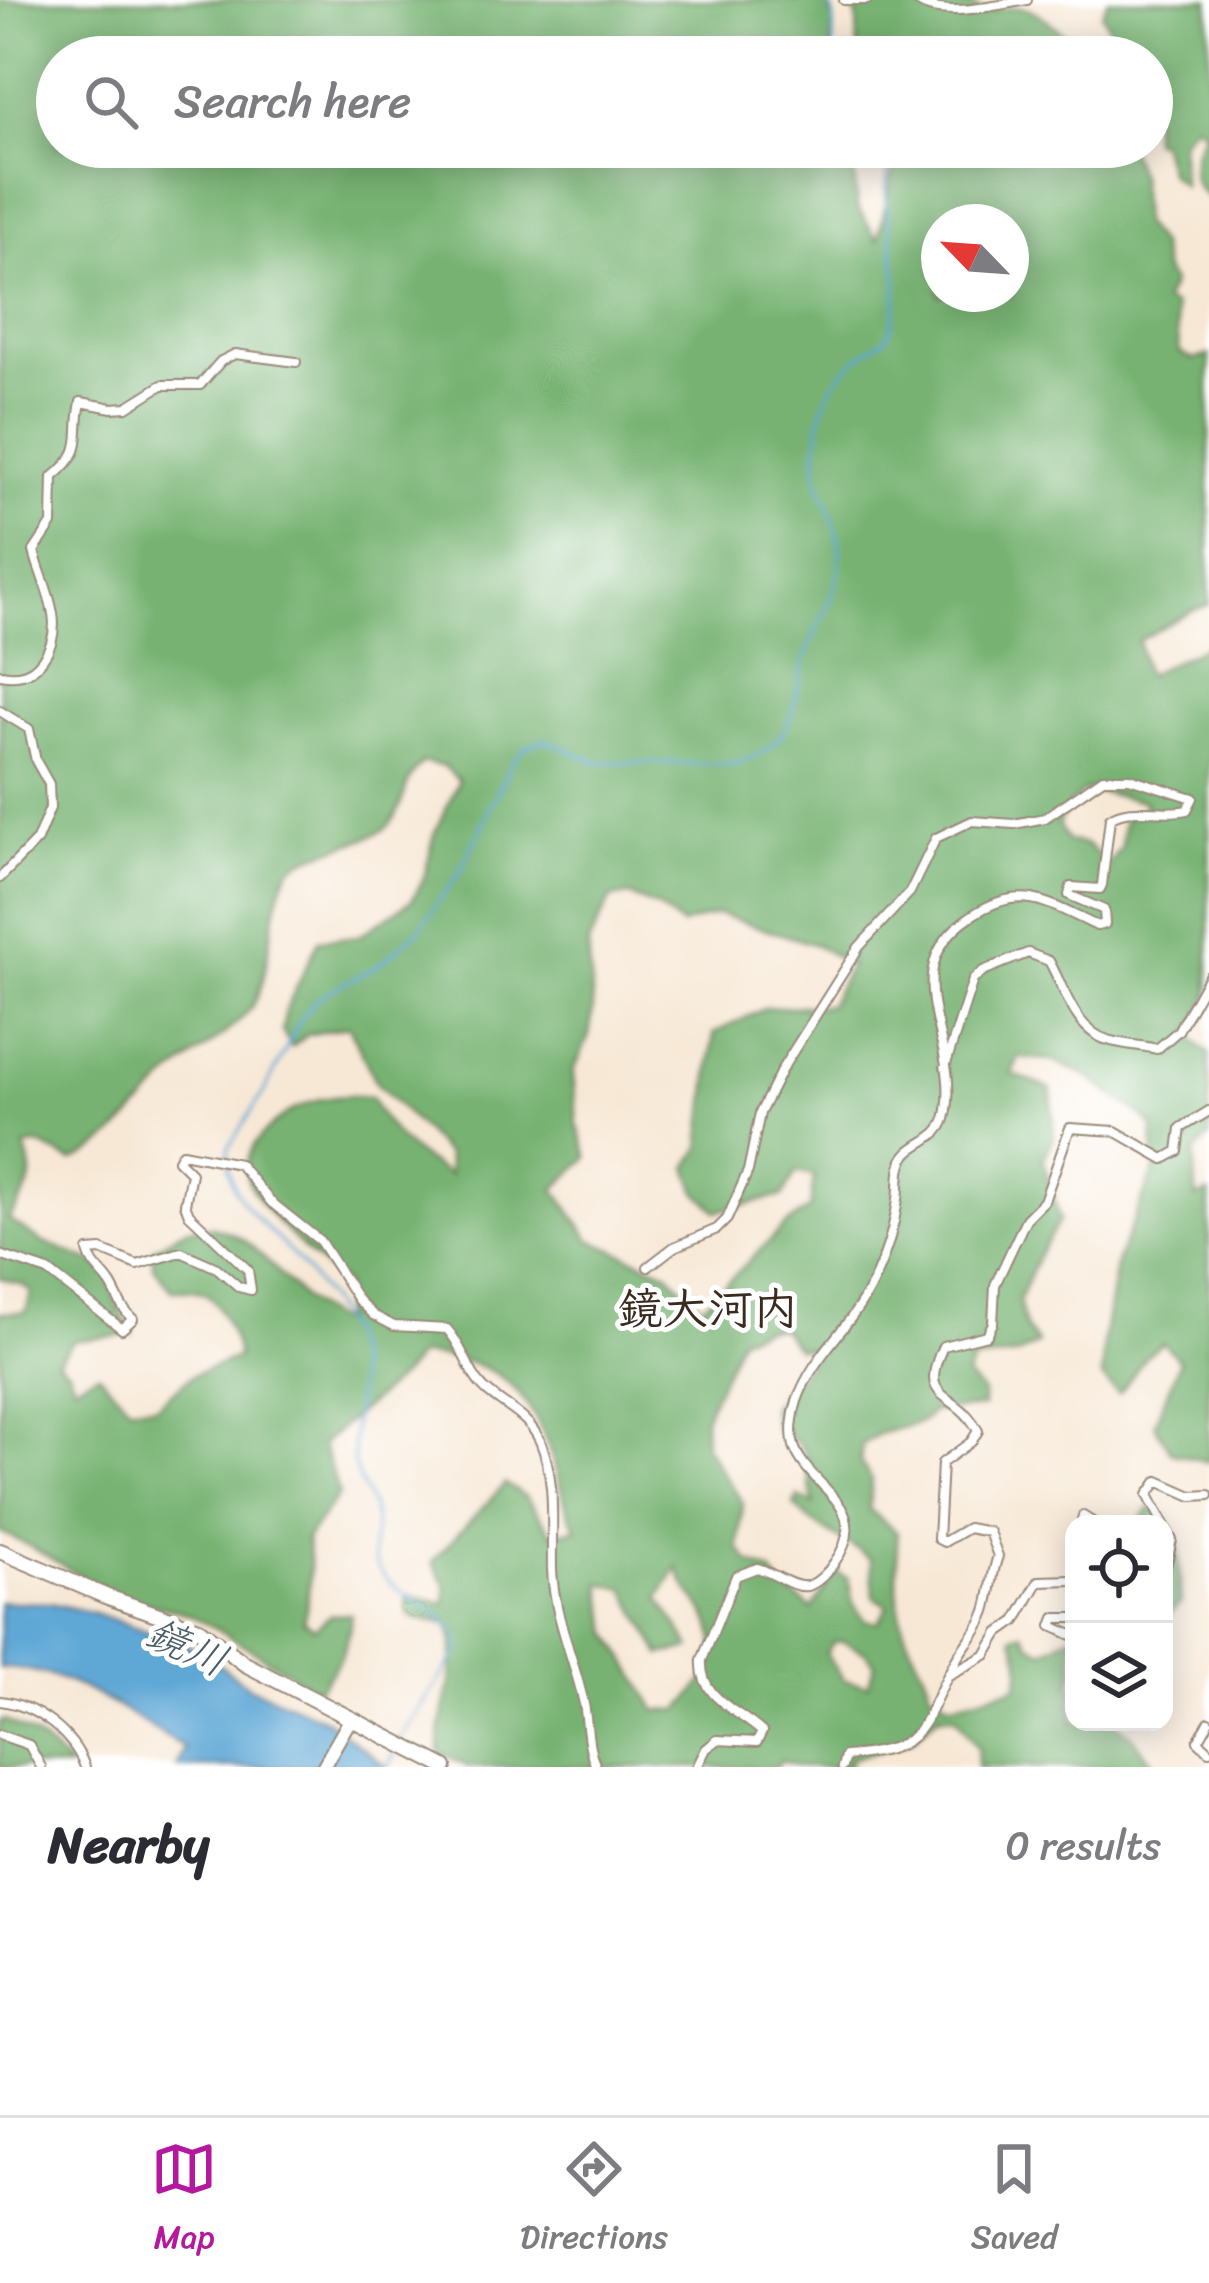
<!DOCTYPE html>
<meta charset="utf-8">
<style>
:root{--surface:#fff;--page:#f7f7f7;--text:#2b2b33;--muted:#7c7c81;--line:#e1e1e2;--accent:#b5179e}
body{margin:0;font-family:Sriracha,"Klee One",sans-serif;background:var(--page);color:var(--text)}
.controls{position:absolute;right:36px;bottom:36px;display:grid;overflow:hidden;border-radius:24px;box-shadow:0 6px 30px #0003}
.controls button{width:108px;height:108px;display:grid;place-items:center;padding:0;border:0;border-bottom:3px solid var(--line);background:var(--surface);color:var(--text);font:60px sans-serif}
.compass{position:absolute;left:921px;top:204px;width:108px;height:108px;border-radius:50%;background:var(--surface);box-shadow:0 6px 30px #0003;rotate:295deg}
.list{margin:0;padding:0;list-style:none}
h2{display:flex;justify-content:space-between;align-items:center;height:156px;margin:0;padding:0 48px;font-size:51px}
h2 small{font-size:39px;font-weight:400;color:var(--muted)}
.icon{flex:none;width:66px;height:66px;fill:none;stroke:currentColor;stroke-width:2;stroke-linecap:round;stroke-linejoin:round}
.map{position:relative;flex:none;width:1209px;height:1767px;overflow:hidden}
.search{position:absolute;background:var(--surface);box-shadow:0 6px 30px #0003;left:36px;right:36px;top:36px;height:132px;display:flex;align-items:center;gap:30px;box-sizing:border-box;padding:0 42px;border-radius:66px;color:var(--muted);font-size:45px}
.sheet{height:348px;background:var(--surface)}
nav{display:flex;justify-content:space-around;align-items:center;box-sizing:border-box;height:168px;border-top:3px solid var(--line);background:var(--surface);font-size:33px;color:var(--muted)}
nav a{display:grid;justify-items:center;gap:6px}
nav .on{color:var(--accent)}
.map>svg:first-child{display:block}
.forest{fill:#77b272;stroke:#596e48;stroke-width:3;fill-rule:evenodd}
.water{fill:#5ea7d5;stroke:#4c687a;stroke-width:3}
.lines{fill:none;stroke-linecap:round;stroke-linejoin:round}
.stream{stroke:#5ea7d5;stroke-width:3}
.street-casing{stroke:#99897a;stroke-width:12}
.secondary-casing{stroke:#99897a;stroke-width:16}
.primary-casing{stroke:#99897a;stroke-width:18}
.street{stroke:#fff;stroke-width:8}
.secondary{stroke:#fff;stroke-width:12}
.primary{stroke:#fff;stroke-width:14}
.labels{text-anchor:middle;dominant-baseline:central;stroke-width:10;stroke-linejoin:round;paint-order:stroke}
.water-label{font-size:42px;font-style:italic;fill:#495c67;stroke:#fff}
.quarter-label{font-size:45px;font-weight:bold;fill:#3b2a1e;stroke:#fff}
</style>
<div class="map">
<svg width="1209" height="1767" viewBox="0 0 1209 1767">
<rect width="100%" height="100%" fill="#fff"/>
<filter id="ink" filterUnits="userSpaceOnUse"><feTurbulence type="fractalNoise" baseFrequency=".00833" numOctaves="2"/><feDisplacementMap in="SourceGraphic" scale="24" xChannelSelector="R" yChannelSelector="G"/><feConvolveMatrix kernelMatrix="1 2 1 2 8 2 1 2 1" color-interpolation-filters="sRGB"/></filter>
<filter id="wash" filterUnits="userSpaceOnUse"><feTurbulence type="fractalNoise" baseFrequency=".004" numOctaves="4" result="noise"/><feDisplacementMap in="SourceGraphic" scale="48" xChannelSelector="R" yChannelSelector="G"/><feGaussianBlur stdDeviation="2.7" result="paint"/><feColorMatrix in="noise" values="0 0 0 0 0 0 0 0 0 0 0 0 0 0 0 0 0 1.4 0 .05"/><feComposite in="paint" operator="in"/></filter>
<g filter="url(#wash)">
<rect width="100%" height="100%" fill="#f7e8d5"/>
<!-- forest -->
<path class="forest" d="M0 0H827L834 21 830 57H57V147H852L857 207 878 240 898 147H1128L1139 175 1142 223 1159 245 1164 272 1172 283 1164 301 1174 307 1180 353 1194 360 1209 355V605L1193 610 1138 641 1146 675 1209 644V994L1189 1036 1209 1054V1138L1195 1153 1196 1198 1209 1193V1462L1172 1453 1154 1424 1180 1361 1163 1343 1147 1355 1119 1394 1102 1378 1104 1335 1117 1260 1155 1170 1153 1127 1140 1114 1082 1073 1050 1060 1019 1057 1012 1074 1051 1089 1054 1138 1043 1160 1060 1220 1039 1254 1019 1300 1025 1327 1038 1344 1018 1355 974 1361 966 1376 983 1393V1407L933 1411 922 1422 878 1434 862 1445 860 1462 872 1480 869 1509 897 1533C898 1565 894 1597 904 1629 911 1653 925 1665 930 1691L951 1704 1016 1687C1024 1668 1020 1655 1013 1636L1023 1632 1030 1644 1043 1651 1074 1634V1677L1070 1682 1074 1687V1722H1115L1132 1736 1156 1767H977L978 1748 956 1716 939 1715 911 1740 850 1759 849 1767H799L780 1760 777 1767H468L439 1751C438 1708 464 1665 448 1624L410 1617 406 1595 445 1604 446 1585 432 1562 505 1484 526 1497 552 1533 577 1529C565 1509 562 1491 555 1468 531 1390 501 1358 419 1355L399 1378 322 1444 339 1494 306 1539C313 1568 309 1592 304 1621L315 1628 331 1615 351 1614C351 1646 338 1664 318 1689 273 1666 233 1635 188 1614 164 1604 136 1604 116 1595 76 1576 41 1549 0 1532V1313L26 1312 31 1293 23 1285 0 1278ZM939 222H1011V294H939ZM423 762 445 767 459 781 435 832 424 878 412 900 359 936 319 940 286 1009 282 1031 292 1047 307 1035 349 1026 375 1081 447 1155 449 1175C416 1157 387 1132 371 1097 336 1093 301 1100 275 1123 260 1136 247 1149 246 1170 246 1201 320 1264 344 1284L342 1322C287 1306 260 1220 195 1227 181 1229 165 1242 153 1249V1266L172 1290C183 1290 201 1288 210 1297 220 1306 237 1345 237 1358L193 1375 156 1406H129L98 1373 74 1385 69 1371 57 1361 73 1341 133 1334 115 1301 111 1278 94 1263 42 1242 9 1220C27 1189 39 1185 25 1146L40 1145 72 1161C112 1147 138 1107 168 1079 192 1056 222 1039 245 1015 253 1007 259 994 262 983 270 956 274 889 291 868 303 854 364 843 383 830 408 812 398 784 423 762ZM1086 790 1145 801 1143 812 1124 817 1121 847 1101 874 1102 858 1087 845 1067 841 1058 824 1068 806ZM630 896 657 907 681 925 717 914 816 945 850 965 829 1005 766 1008 714 1033 701 1147 688 1168 697 1192 717 1211 783 1196 796 1172 814 1176 810 1208 786 1225 702 1307 667 1272 591 1240 555 1189 588 1157 577 1124 573 1072 589 1036 593 1009 588 944 611 898ZM764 1328H781L796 1348 811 1349 809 1363 771 1407 776 1428C822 1456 801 1460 814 1504L798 1497 794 1505C816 1531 846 1539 871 1559L874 1597 888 1606 879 1622 864 1620 853 1603 848 1579 836 1571 812 1609 781 1586 771 1572 749 1562 738 1547 743 1503 705 1446 704 1418 740 1337ZM678 1567C684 1590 690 1590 702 1608 728 1647 709 1680 679 1710L657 1711 610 1633 601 1583 625 1589 661 1655 692 1648 659 1598ZM843 1641 865 1652 875 1664 868 1685 844 1680 826 1653 833 1642Z
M847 0 961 3 990 12C1028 0 1038 12 1066 36L1051 45 1057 57H858L857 16Z
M1108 0H1209V198C1183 182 1192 153 1205 131L1194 125 1181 140 1182 185 1169 174 1160 142 1152 140V57H1096L1112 33 1102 14Z
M1151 1508C1187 1529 1177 1564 1181 1602L1164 1620V1524H1143L1140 1520Z
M5 1720 36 1737 71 1767H0V1722Z"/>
<!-- water -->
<path class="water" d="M0 1602 50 1603 94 1613 198 1649 250 1687 325 1719 387 1767H177L184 1748C127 1714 69 1667 0 1668Z"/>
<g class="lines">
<!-- stream -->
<path class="stream" d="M827 0 834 15 833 57
M401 1738 461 1647C449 1602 391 1604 374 1559 370 1547 375 1535 375 1523 374 1502 357 1485 354 1463 348 1407 372 1378 340 1319 326 1296 309 1273 291 1253 262 1222 221 1194 229 1147L264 1092 302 1017 319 997 380 964 418 931 461 870 511 763 526 747 545 740 597 762 733 764C750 760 769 751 780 737 797 715 797 684 805 658 816 623 841 593 840 554 838 523 828 510 819 484 815 469 817 453 818 438 822 382 845 366 887 337 909 289 888 244 886 195 886 179 889 162 890 147
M388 1767 397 1747"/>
</g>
</g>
<g filter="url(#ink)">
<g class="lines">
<defs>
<path id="street" d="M844 0H867
M916 0C936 19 995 6 1027 0
M0 674C17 677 31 675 42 660 69 624 43 588 34 551L52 524 53 477C88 448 73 440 81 402L112 408 127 407 162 385H200L221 361 235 354 296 362
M0 711 29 729 36 761 49 784 50 808 37 840 0 878
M945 1067 973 980 983 971 1028 953 1049 961C1064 987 1075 1031 1108 1040 1123 1045 1141 1045 1157 1049L1178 1031 1209 976
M0 1255 48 1271 122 1329 133 1319C120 1308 119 1298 111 1285 103 1272 92 1267 88 1251L101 1250 137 1265 181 1252 217 1268 239 1287 251 1290 248 1270 189 1214 185 1204 191 1173 178 1160 182 1153 239 1164 271 1202 320 1241 358 1300 373 1315 394 1326 447 1329C464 1347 468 1375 487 1391 506 1408 528 1415 540 1441 557 1480 551 1528 552 1569 554 1617 574 1658 584 1704 588 1726 587 1746 596 1767
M648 1267 674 1247 717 1229 727 1219 748 1171 760 1113 782 1069 859 947 910 892 936 838 972 821 1014 824 1045 818 1103 778H1129L1193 798 1187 810C1162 816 1131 804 1110 818L1102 885 1100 889 1071 887 1069 895 1104 910 1105 924 1097 926C1047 903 1022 882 971 916 888 971 965 1046 945 1119 938 1142 908 1143 902 1163 898 1174 900 1188 898 1199 894 1230 885 1258 871 1286 851 1327 812 1356 797 1401 793 1413 790 1433 794 1446 808 1488 876 1506 834 1563 829 1571 817 1584 807 1586 793 1589 771 1571 757 1568L736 1576 702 1660C699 1698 738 1710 762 1732L757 1742 717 1740 706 1749 697 1767
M1081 1524 1083 1516 1096 1524
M1164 1576 1172 1540 1148 1495 1158 1481 1192 1496 1209 1495
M1074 1618H1055L1052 1626 1074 1636
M949 1675 986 1655 999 1633 1016 1621 1039 1581 1074 1580
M0 1701C35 1705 73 1733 85 1767
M1209 1722 1198 1741 1209 1751
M0 1735 29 1745 41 1767
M842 1767 845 1756C931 1750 919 1725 956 1660 965 1643 980 1630 986 1611 992 1593 991 1574 998 1556L989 1532 968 1528 944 1542 938 1539 942 1463 971 1442 978 1431C956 1388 916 1405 943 1346L987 1335 993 1323 995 1285 1026 1219 1044 1201 1070 1128 1115 1131 1164 1159 1178 1151 1181 1128 1209 1111"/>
<path id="secondary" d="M323 1767 351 1718"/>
<path id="primary" d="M0 1551 105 1596 199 1629 245 1664 445 1767"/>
</defs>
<!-- street casing -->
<use href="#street" class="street-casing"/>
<!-- secondary casing -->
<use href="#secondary" class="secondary-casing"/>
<!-- primary casing -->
<use href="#primary" class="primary-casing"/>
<!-- street -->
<use href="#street" class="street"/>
<!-- secondary -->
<use href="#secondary" class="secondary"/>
<!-- primary -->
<use href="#primary" class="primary"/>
</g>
</g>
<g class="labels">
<!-- water labels -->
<g class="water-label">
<text transform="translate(187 1647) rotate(24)">鏡川</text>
</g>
<!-- quarter labels -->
<g class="quarter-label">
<text x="708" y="1309">鏡大河内</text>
</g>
</g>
</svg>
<div class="controls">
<button><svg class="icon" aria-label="locate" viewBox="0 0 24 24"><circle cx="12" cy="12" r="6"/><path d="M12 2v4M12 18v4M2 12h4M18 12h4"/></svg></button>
<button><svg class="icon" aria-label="layers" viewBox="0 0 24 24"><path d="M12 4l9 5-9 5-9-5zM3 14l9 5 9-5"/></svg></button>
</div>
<svg class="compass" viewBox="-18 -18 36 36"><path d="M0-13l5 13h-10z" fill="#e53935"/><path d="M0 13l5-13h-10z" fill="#7c7c81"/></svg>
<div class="search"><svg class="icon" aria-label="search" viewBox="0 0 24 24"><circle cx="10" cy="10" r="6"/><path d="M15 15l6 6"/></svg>Search here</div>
</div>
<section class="sheet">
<h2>Nearby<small>0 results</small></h2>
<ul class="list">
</ul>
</section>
<nav>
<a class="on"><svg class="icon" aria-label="map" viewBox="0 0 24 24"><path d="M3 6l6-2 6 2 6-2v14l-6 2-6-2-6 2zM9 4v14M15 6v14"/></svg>Map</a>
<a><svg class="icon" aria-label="directions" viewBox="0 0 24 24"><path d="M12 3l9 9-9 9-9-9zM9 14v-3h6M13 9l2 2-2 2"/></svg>Directions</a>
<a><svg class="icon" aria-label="saved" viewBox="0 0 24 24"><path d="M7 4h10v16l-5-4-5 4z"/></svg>Saved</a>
</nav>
